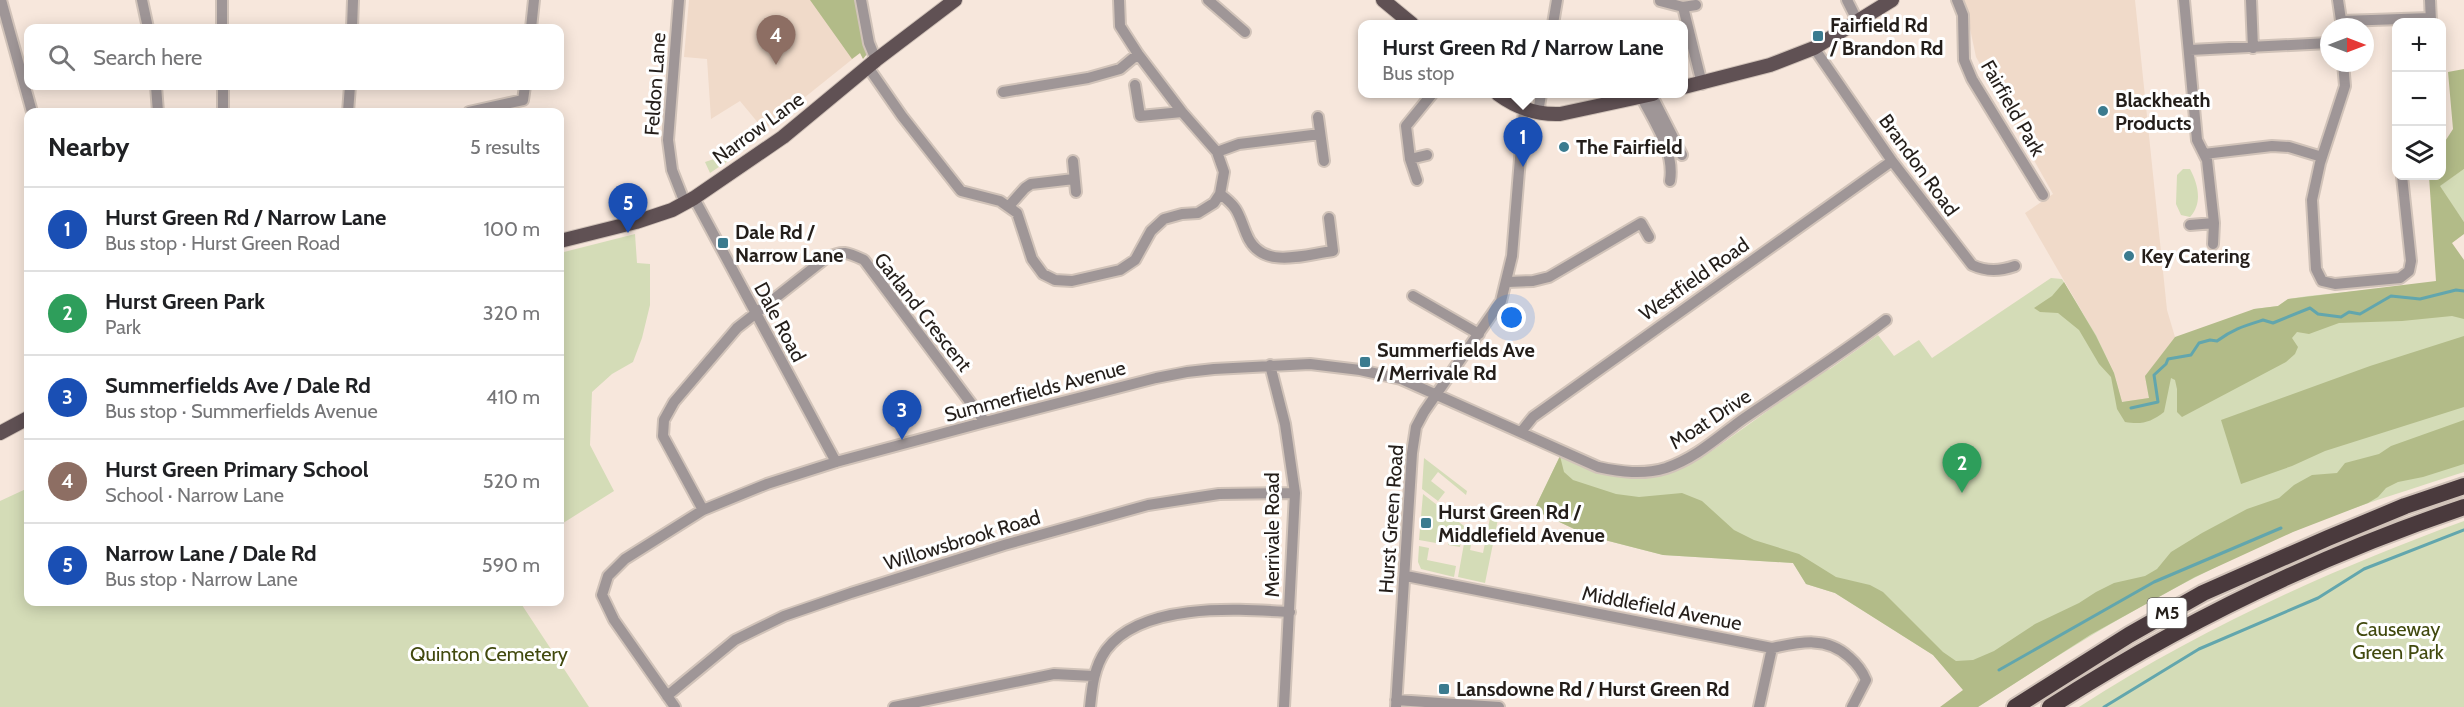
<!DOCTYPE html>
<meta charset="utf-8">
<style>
:root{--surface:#fff;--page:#f2f2f2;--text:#202124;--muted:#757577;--line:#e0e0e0;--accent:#7c3aed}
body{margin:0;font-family:Cabin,sans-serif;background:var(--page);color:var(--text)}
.controls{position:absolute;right:18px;top:18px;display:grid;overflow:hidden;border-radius:12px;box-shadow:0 3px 15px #0003}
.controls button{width:54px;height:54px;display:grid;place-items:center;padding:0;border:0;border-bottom:2px solid var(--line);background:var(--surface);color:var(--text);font:30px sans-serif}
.compass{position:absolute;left:2320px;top:18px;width:54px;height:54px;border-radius:50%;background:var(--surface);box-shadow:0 3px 15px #0003;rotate:90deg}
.you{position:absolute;left:1512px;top:318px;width:21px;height:21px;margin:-15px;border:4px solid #fff;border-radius:50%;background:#1a73e8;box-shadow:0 0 0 9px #1a73e833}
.badge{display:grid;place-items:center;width:39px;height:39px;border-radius:50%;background:var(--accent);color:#fff;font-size:20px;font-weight:700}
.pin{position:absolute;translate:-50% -50px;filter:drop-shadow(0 2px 3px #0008)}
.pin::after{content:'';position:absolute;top:32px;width:21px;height:18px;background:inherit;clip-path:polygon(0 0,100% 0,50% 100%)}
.popup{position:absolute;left:1358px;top:20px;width:330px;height:78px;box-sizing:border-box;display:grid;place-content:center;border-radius:12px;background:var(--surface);filter:drop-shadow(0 2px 4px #0005);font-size:20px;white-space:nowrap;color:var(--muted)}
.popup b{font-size:22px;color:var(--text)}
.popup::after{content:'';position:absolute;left:50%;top:100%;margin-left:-12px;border:12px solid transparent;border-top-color:var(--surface)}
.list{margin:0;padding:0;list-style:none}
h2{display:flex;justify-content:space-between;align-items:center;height:78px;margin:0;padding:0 24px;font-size:26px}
h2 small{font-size:20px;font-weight:400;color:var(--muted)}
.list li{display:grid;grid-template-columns:39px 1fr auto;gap:18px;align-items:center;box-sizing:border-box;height:84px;padding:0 24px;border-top:2px solid var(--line)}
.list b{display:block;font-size:22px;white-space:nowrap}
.list p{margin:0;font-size:20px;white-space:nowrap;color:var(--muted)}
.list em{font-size:20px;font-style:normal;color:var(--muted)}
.icon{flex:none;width:33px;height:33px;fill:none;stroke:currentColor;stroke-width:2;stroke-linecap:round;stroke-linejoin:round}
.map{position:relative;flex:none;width:2464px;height:707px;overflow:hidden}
.search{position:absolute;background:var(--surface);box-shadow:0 3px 15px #0003;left:24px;top:24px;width:540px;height:66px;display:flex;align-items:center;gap:15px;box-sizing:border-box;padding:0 21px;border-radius:12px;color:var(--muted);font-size:22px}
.panel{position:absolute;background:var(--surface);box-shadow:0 3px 15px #0003;left:24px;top:108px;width:540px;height:498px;border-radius:12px}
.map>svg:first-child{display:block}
.built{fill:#f0dac9}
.green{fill:#d4dcb7}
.forest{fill:#b2bb88}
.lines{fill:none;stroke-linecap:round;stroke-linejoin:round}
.stream{stroke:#62a6ad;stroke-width:3}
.minor-casing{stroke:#d1c3b9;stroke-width:14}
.major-casing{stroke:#d1c3b9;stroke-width:16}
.highway-casing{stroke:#d1c3b9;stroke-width:20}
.minor{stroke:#9f9697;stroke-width:10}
.major{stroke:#605154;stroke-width:14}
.highway{stroke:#4a3a3d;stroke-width:16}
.poi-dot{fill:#3b7b8f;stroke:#fff;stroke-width:2}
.labels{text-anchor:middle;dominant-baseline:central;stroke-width:6;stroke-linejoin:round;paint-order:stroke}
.shield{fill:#fff;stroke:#66625f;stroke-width:1.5}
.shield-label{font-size:18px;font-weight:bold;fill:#241e1a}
.poi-label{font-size:20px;font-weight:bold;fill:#241e1a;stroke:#fff;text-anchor:start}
.street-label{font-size:20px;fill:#241e1a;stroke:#fff}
.park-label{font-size:20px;fill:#41490e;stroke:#fff}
</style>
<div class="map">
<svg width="2464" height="707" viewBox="0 0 2464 707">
<rect width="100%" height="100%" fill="#f7e7dc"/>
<!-- built -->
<path class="built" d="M689 0H848L860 53 764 130 740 101 711 119 707 59 684 57Z
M1964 0H2135L2167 310 2175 337 2146 376 2149 399 2121 402 2114 373 2096 336 2025 213 2053 194 1976 57Z"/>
<!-- green -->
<path class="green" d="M747 148 710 173 705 162Z
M2183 169H2190C2198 184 2203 203 2190 217L2181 215 2176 204 2177 175Z
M2464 169V222L2439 186Z
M635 234 637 263 650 264V305L642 338 633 362 612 374 592 392 590 445 614 491 560 525V253Z
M2051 278 2062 279 2096 335 2114 373 2122 402 2149 398 2145 376 2254 309 2278 306 2288 299 2308 296 2464 280V472C2406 491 2348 508 2292 532 2180 579 2079 641 1978 707L1933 655 1835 593 1806 584 1793 563 1663 555 1589 536 1534 510 1560 456 1596 470 1681 466 1713 450 1823 371 1830 369 1878 335 1894 356 1919 340 1932 358Z
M1424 458 1467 491 1466 495 1438 472 1431 481 1445 492 1438 501 1422 489Z
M28 488V602H520L589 707H0V501Z
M1423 494 1464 526 1460 547 1448 545 1451 528 1439 526 1436 543 1419 540Z
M1490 518 1498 519 1485 583 1458 577 1465 538 1472 539 1470 550 1483 553Z
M2464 521V707H2079C2200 629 2330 570 2464 521Z
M1419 546 1429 548 1427 560 1456 566 1454 577 1421 569 1418 562Z"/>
<!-- forest -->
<path class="forest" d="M810 0H857L867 54 863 59 860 53 852 59Z
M2464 69V169L2440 186 2464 222V234L2452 243 2464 260V319L2452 316 2402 321 2339 323 2309 334 2297 332 2292 338 2298 347 2295 354 2286 362 2182 417 2177 412V389L2175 380 2171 378 2164 412C2151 422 2142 425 2125 422L2117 409 2111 377 2099 364 2079 330 2058 313 2040 312 2034 308 2052 296 2064 282 2096 336 2114 373 2122 402 2149 398 2145 376 2175 337 2254 309 2278 306 2288 299 2436 281 2429 176H2442V146L2453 129 2448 72Z
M2464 336V407L2325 451 2292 466 2241 484 2221 420 2370 366Z
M2464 420V464L2423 477 2398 482 2386 488 2378 497 2368 503 2293 532 2195 577 2090 635 1978 707H1940L1963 690 1933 655 1835 593 1806 584 1793 563 1663 555 1589 536 1534 510 1560 456 1564 472 1573 480 1616 494 1639 497 1682 493 1702 501 1734 530 1754 540 1799 554 1836 577 1870 585 1883 592 1943 652 1956 661 1973 660 1994 651 2035 624 2079 603 2096 592 2114 583 2145 576 2157 569 2171 552 2202 533 2247 509 2279 498 2294 485 2312 475 2337 473 2345 463 2379 454 2391 446Z"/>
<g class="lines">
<!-- stream -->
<path class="stream" d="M2131 408 2158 402 2154 375 2166 364 2168 359 2191 355 2199 343 2210 340 2217 341C2233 329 2244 326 2263 320L2273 323 2310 308 2318 314 2341 317 2349 312 2360 314 2391 296 2420 299 2456 290 2464 291
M1999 670 2154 582 2281 528
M2104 707 2199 649 2318 598 2364 569 2464 530"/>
<defs>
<path id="minor" d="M1 0 32 112
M142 0 148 28
M222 0V28
M679 0 668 140 672 170 685 203
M861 0 869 43 876 60
M1208 0 1245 32
M1847 0 1857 20
M1957 0 1963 15 1964 60 1972 79 2043 195
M2184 0 2197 140 2207 160 2214 223
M2251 0 2253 48
M2338 0 2342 27
M2430 0 2431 22
M1660 1 1683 7 1696 5
M1683 7 1702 84
M2342 21 2431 18
M1553 24 1557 0
M352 28 353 0
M531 28 534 0
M1814 48 1892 161 1972 265C1987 272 2000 271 2015 266
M2190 50 2329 43
M2343 63 2345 86 2320 163 2312 200 2316 269 2322 281 2335 284 2400 278 2409 271 2411 261 2402 176
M868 67 902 116 961 191 1000 201 1017 213 1032 259 1043 274 1055 280 1072 281 1120 270 1135 260 1151 231 1164 219 1182 214 1198 213 1214 203 1220 194 1224 172 1217 152 1182 112 1138 54 1120 26 1119 0
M1135 85 1140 116 1182 112
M156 86 158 112
M223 86V112
M1003 92 1088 78 1120 69 1138 54
M1651 94 1682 155
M1641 96C1654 122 1675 151 1670 181
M348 112 350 86
M469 112 523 100 525 86
M1538 113 1541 94
M1318 117 1324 161
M1217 152 1239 144 1320 134
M2204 154 2272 146 2289 147 2322 157
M1410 159 1427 155
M1073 161 1076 192
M1417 180 1410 159 1406 126 1432 94
M1220 194C1238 207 1238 213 1246 233 1260 271 1302 255 1333 251L1329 218
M694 198 836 462
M1009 206 1025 188 1031 184 1074 179
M2190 225 2214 223 2213 244
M1508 282 1533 281 1549 277 1641 223 1649 237
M1413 296 1479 334
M1270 365 1285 424 1295 493 1284 707
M1521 432 1533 417 1892 161
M703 510 663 436 664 420 674 402 737 328 826 258C843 250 847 252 864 260L985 422
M1406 576 1772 648C1800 642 1827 636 1849 657 1857 664 1862 670 1866 680L1852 707
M667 696 735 640 784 616 851 593 1004 545 1148 505 1219 494 1295 493
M1396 700 1499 707
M675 707 614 620 602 595 608 576 625 559 703 510 767 484 836 462 985 422 1156 378 1187 372 1214 369 1310 364 1360 370 1401 379 1598 467C1621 472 1643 475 1666 468 1696 458 1718 437 1743 419 1791 386 1840 355 1886 320
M894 707 1054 674 1093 676
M1090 707C1092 687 1094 667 1106 650 1142 602 1237 609 1290 612
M1396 707 1412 453 1416 427 1424 412 1501 301 1512 256 1524 110
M1759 707 1772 648"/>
<path id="major" d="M1383 0 1412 24
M1684 87 1770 65 1814 48 1892 0
M1498 94C1517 108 1536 115 1560 114L1653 94
M560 241 636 222 672 210 694 198 783 137 876 60 955 0
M0 433 28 418"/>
<path id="highway" d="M2015 707 2129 635 2203 593 2328 538 2405 506 2464 486
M2050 707C2179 624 2318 556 2464 507"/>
</defs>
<!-- minor casing -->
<use href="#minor" class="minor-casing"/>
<!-- major casing -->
<use href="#major" class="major-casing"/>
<!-- highway casing -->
<use href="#highway" class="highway-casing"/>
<!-- minor -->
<use href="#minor" class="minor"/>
<!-- major -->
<use href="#major" class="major"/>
<!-- highway -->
<use href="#highway" class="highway"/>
</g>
<!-- markers -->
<g class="poi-dot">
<rect x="1812" y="30" width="12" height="12" rx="3"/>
<circle cx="2103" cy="111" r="6"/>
<circle cx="1564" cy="147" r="6"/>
<rect x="717" y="237" width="12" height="12" rx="3"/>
<circle cx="2129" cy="256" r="6"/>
<rect x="1359" y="356" width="12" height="12" rx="3"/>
<rect x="1420" y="517" width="12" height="12" rx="3"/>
<rect x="1438" y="683" width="12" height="12" rx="3"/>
</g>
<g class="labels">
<!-- shield labels -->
<rect class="shield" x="2147.5" y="598" width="39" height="30" rx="4.5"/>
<g class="shield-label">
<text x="2167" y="613">M5</text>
</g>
<!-- poi labels -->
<g class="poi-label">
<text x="1830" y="25">Fairfield Rd<tspan x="1830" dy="23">/ Brandon Rd</tspan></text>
<text x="2115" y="100">Blackheath<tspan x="2115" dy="23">Products</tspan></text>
<text x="1576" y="147">The Fairfield</text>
<text x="735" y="232">Dale Rd /<tspan x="735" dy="23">Narrow Lane</tspan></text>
<text x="2141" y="256">Key Catering</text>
<text x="1377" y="350">Summerfields Ave<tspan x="1377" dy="23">/ Merrivale Rd</tspan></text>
<text x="1438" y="512">Hurst Green Rd /<tspan x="1438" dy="23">Middlefield Avenue</tspan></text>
<text x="1456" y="689">Lansdowne Rd / Hurst Green Rd</text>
</g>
<!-- street labels -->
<g class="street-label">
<text transform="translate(655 84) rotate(-86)">Feldon Lane</text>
<text transform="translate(2013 108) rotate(60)">Fairfield Park</text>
<text transform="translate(758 128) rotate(-36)">Narrow Lane</text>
<text transform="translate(1919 165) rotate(54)">Brandon Road</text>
<text transform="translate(1694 279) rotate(-35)">Westfield Road</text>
<text transform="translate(923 312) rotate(52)">Garland Crescent</text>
<text transform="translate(780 322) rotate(62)">Dale Road</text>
<text transform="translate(1035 391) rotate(-15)">Summerfields Avenue</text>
<text transform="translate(1710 419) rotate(-33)">Moat Drive</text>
<text transform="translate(1391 519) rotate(-86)">Hurst Green Road</text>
<text transform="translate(1272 535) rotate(-90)">Merrivale Road</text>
<text transform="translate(962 540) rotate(-17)">Willowsbrook Road</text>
<text transform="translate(1662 608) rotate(11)">Middlefield Avenue</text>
</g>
<!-- park labels -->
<g class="park-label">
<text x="2398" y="629">Causeway<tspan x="2398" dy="23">Green Park</tspan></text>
<text x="489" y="654">Quinton Cemetery</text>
</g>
</g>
</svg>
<div class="controls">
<button>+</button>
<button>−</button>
<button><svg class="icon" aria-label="layers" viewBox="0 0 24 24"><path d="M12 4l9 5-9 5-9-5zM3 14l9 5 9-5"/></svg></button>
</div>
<svg class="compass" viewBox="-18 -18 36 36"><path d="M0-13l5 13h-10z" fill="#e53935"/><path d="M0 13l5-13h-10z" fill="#757577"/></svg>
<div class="you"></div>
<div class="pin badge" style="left:1523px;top:167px;background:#1a4fb4">1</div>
<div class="popup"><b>Hurst Green Rd / Narrow Lane</b>Bus stop</div>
<div class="pin badge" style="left:1962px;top:493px;background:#2e9e5b">2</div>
<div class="pin badge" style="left:902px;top:440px;background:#1a4fb4">3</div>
<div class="pin badge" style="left:776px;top:65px;background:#8d6e63">4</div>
<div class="pin badge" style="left:628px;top:233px;background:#1a4fb4">5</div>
<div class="search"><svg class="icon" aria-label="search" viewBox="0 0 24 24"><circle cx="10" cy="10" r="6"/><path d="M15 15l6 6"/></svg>Search here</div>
<section class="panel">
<h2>Nearby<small>5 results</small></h2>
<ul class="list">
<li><span class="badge" style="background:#1a4fb4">1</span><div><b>Hurst Green Rd / Narrow Lane</b><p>Bus stop · Hurst Green Road</p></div><em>100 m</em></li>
<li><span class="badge" style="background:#2e9e5b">2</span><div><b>Hurst Green Park</b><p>Park</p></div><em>320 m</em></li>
<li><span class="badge" style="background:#1a4fb4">3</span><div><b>Summerfields Ave / Dale Rd</b><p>Bus stop · Summerfields Avenue</p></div><em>410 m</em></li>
<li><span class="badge" style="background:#8d6e63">4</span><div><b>Hurst Green Primary School</b><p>School · Narrow Lane</p></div><em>520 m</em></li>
<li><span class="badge" style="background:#1a4fb4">5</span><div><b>Narrow Lane / Dale Rd</b><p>Bus stop · Narrow Lane</p></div><em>590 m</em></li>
</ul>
</section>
</div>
